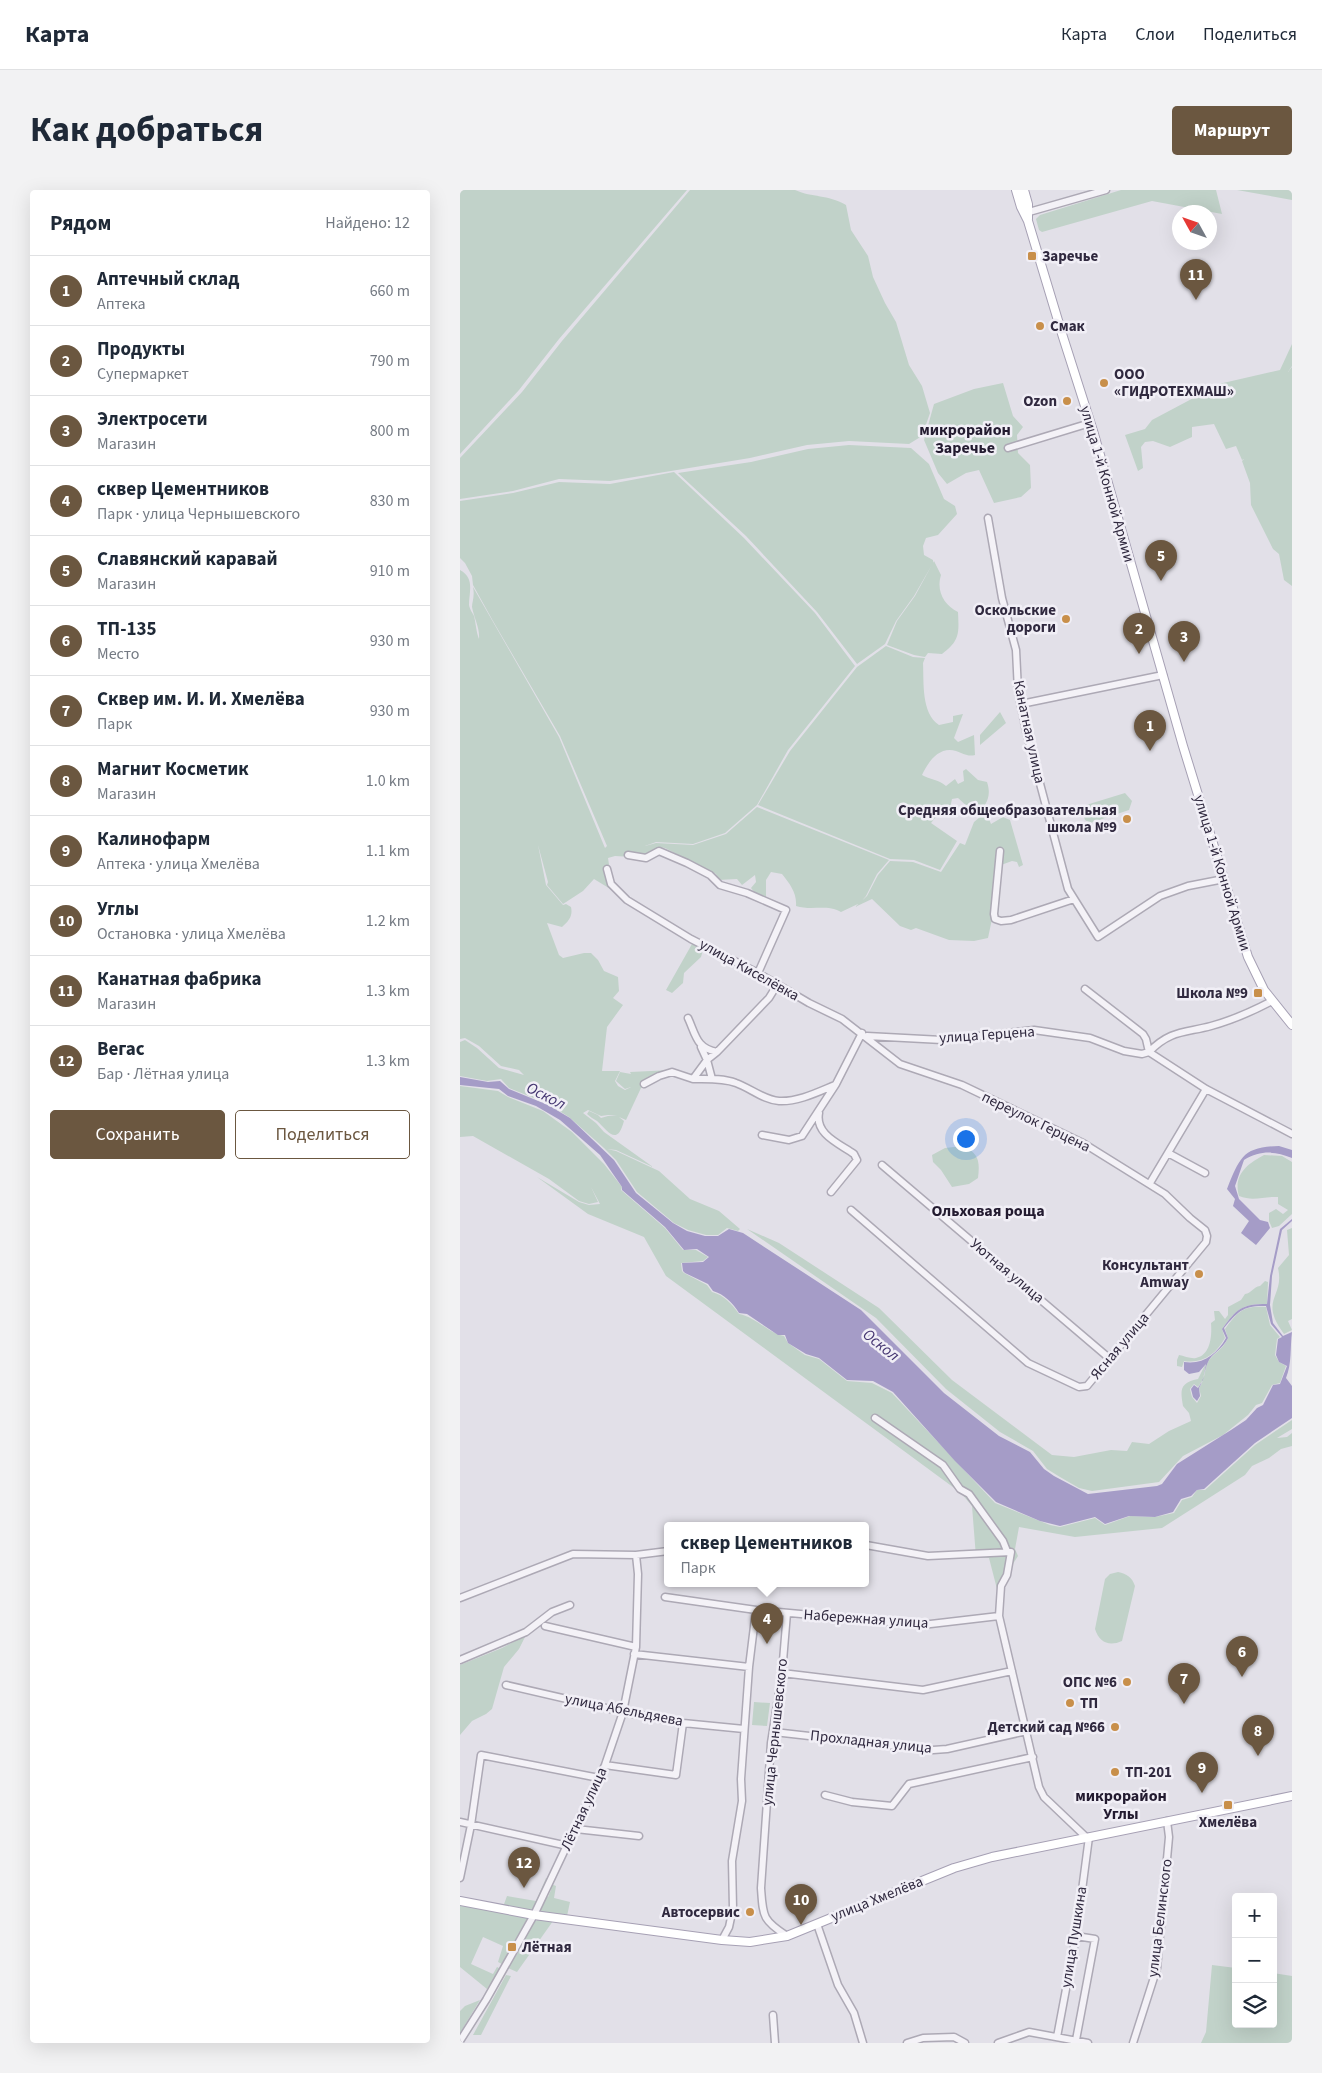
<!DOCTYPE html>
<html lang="ru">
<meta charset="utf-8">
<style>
:root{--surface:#fff;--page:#f2f2f3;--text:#1f2937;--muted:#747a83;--line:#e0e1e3;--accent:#6b5740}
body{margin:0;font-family:"Source Sans 3",sans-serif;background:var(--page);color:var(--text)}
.controls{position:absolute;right:15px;bottom:15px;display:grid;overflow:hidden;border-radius:5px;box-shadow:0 5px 20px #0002}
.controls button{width:45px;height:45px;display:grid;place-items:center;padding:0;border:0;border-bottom:1px solid var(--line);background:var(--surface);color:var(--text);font:25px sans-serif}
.compass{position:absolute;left:712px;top:15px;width:45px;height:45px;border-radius:50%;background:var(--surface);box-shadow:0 5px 20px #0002;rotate:310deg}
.you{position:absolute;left:505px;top:948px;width:18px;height:18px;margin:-12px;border:4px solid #fff;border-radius:50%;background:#1a73e8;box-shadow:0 0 0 8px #1a73e833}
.badge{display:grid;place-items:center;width:32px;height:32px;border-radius:50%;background:var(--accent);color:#fff;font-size:16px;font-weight:700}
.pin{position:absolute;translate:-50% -41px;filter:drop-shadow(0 1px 2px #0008)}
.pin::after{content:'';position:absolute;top:26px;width:18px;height:15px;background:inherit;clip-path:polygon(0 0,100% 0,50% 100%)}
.popup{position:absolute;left:204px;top:1332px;width:205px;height:65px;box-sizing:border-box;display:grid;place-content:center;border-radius:5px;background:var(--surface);filter:drop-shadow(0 1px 4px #0005);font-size:16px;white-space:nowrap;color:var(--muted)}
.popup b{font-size:19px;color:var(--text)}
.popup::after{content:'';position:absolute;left:50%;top:100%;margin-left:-10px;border:10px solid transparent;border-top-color:var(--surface)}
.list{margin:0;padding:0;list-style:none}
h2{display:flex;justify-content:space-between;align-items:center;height:65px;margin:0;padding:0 20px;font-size:21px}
h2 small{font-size:16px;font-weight:400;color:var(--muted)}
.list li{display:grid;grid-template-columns:32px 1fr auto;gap:15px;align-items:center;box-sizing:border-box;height:70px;padding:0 20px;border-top:1px solid var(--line)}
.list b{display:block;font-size:19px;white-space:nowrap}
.list p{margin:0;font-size:16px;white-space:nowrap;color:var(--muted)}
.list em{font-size:16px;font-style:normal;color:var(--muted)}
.actions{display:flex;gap:10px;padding:15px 20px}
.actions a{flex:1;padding:11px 0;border:1px solid var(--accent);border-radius:5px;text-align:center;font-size:18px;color:var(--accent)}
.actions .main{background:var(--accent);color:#fff}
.icon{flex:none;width:28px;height:28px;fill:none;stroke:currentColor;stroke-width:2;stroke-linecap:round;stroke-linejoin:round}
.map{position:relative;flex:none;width:832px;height:1853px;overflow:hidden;border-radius:5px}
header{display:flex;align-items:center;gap:30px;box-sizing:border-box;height:70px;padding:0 25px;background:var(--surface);border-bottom:1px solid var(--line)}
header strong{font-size:24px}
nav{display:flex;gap:28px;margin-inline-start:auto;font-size:18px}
.intro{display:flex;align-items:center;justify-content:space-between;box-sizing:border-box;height:120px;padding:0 30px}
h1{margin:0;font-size:35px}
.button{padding:12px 22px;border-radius:5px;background:var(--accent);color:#fff;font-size:18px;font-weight:700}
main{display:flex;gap:30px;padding:0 30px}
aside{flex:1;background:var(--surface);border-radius:5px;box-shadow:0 5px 20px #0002}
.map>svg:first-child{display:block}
.green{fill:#c1d2c9}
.water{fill:#a59cc7}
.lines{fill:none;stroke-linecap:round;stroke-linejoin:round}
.minor-casing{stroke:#ada9b5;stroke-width:9}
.major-casing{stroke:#a6a0b4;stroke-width:10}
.minor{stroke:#f4f2f7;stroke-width:6}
.major{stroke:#fff;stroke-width:8}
.poi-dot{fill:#c88f4a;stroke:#f1eff6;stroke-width:2}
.labels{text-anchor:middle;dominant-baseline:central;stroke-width:5;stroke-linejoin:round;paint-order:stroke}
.poi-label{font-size:15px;font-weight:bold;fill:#30293f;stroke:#f1eff6;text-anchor:end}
.street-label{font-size:15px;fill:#30293f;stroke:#f1eff6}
.neighbourhood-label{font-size:16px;font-weight:bold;fill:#231b30;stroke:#f1eff6}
.water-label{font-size:16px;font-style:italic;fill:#443571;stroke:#f1eff6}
</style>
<header>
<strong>Карта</strong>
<nav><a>Карта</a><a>Слои</a><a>Поделиться</a></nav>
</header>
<div class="intro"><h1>Как добраться</h1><a class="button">Маршрут</a></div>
<main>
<aside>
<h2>Рядом<small>Найдено: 12</small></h2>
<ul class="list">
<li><span class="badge">1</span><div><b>Аптечный склад</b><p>Аптека</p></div><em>660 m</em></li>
<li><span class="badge">2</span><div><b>Продукты</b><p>Супермаркет</p></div><em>790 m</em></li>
<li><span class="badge">3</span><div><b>Электросети</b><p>Магазин</p></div><em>800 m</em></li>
<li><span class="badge">4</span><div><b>сквер Цементников</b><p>Парк · улица Чернышевского</p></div><em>830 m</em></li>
<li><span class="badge">5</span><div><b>Славянский каравай</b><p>Магазин</p></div><em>910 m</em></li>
<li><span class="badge">6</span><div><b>ТП-135</b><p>Место</p></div><em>930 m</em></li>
<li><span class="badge">7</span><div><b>Сквер им. И. И. Хмелёва</b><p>Парк</p></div><em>930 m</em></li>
<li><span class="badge">8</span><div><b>Магнит Косметик</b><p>Магазин</p></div><em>1.0 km</em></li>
<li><span class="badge">9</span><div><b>Калинофарм</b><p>Аптека · улица Хмелёва</p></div><em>1.1 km</em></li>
<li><span class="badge">10</span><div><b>Углы</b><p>Остановка · улица Хмелёва</p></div><em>1.2 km</em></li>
<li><span class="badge">11</span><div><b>Канатная фабрика</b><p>Магазин</p></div><em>1.3 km</em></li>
<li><span class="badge">12</span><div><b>Вегас</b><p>Бар · Лётная улица</p></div><em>1.3 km</em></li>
</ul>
<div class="actions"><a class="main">Сохранить</a><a>Поделиться</a></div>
</aside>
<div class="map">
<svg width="832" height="1853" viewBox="0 0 832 1853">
<rect width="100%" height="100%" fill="#e2e0e8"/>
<!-- green -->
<path class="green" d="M0 0H227L99 149 59 200 0 264Z
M230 0H335C353 8 367 4 386 15L391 40 408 66 413 87 425 113 436 132 449 175 462 196 470 223 462 246 449 254 389 251 347 255 290 268 150 291 99 289 53 301 0 309V268L62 202 102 151Z
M661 0H756L762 24 692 11 582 42 579 40 576 29 580 25Z
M777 0H832V10Z
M832 154V176L828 182 832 177V396L824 390 819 364 813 359 791 315 790 293 782 271 784 269 782 270 776 256 766 259 754 234 732 237V247L710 257 693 251 685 252 681 257 683 278 678 281 665 245 685 239 692 230 741 204V201L750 196 820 180Z
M543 193 553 226 563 237 557 245 558 263 570 275 571 298 561 307 534 313 519 280 506 283 487 294 478 283 464 250 474 214 514 199Z
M389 255 451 258 469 274 484 309 495 316 497 324 478 345 466 348 463 356 464 365 473 370V373L454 406 436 431 425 454 397 474 357 422 286 346 218 283 291 272 348 259Z
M214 282 284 348 355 423 395 476 328 560 297 615 265 643 233 654 196 652 185 656 196 653 233 655 266 644 297 617 429 670 417 684 406 706 400 713 381 722C367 714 351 721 336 716 337 703 330 694 322 684L311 682 306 690V709L299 708 291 698 296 692 295 685 282 695 277 689 258 690 256 684 205 658 199 657 204 659 189 668 155 666 148 668 151 688 170 711 134 689 123 701 103 714 87 695 88 692 78 655 86 695 103 715 106 714 111 717C113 726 109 731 102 737L87 733 99 765 103 768 124 763H131L138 770 144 781 158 787 159 801 153 808 163 815 147 837 142 881H160L155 891 158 896 165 900 171 897 165 899 156 891 160 882 171 884 170 882 212 880 181 898 166 930 159 927 164 931C157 957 148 941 137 931 134 929 130 927 127 924L129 921 138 925 141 928 148 926H157L148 925 141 926 128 920 123 923 136 933 144 942 193 977 156 960 147 959 156 961 199 981 230 1009 259 1021 280 1039 278 1041 267 1038 258 1045H246L228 1040 214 1033 177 1002 156 970 144 958 109 927 83 911 67 890 81 911 49 898 41 889 27 891 0 886V852L5 850 17 858 39 878 64 885 59 880 41 876 19 856 5 848 0 849V380C15 388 9 402 9 415 10 420 12 422 14 426 16 434 16 441 19 449 20 438 14 428 12 417 12 412 15 406 13 397L99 547 145 658 147 656 100 546 33 431 13 395 12 386 5 373 0 368V311L53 303 99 292 150 294Z
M474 371 481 385C476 401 484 415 498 422 499 443 500 451 482 464L468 463 465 467 454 465 427 455 437 431 455 406Z
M426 456 453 467 465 468 463 473C464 492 461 523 479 535L493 532V526L503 524 494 548 498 552 514 545 515 565C507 567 503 563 496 561 479 556 468 572 462 585 470 590 478 589 486 596L495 589 498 594 504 591 503 581 506 579 518 590 527 592C532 607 526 614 517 626L508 624 509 618 498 608 492 609 490 618 479 623 471 633 497 651 480 680 454 670 430 669 298 615 330 561 397 477Z
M540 522 546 533 520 555V545Z
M665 603 672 611 669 620 630 633 625 630 622 621 626 615Z
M526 622 531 634 543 627 550 630 563 675 559 677 557 672 552 671 541 675 542 658H539L532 729 528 748 514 751 489 750 456 738 451 740 440 736 412 709 395 717 407 706 418 685 430 671 453 672 481 682 500 653 505 655 514 632Z
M232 754 243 760 241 767 224 783 223 793 212 803 206 800Z
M0 896 38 901 48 907 83 921 112 942 144 974 162 997 161 1000 205 1038 223 1060H236L248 1067 243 1071 221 1073 222 1081 224 1083 247 1095 252 1102C264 1105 272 1114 279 1124 296 1127 308 1143 324 1146L328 1153 345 1165 359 1169 387 1191 412 1193 432 1203 535 1313 590 1335 600 1337 635 1328 645 1335 670 1326 695 1327 714 1323 722 1310 732 1307 737 1300H745L795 1255 832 1230V1239L817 1248 827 1247 832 1243V1256L821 1259 809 1268 792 1276 785 1285 702 1338 615 1347 559 1337 555 1359 558 1366 537 1399 529 1368 516 1367 512 1316 501 1303 206 1086 184 1047 128 1024 77 987 119 1012 129 1015 140 1014 131 997 138 1012 129 1014 119 1011 89 989 13 946 0 947Z
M503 956C519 963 520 972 518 988L509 994 492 997 481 980 473 972 472 965 485 958Z
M804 965 822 966 832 972V1024L819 1036 812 1038 809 1031V1023L816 1019 823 1024 828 1020 818 1014V1007C803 1006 794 1012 779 1006 773 985 787 974 804 965Z
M832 1038V1129L828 1131 832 1140 824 1144C798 1109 825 1108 818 1078L829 1065 827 1040Z
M287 1039 319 1053 419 1118 492 1190 592 1265 614 1267 651 1260 667 1261 672 1252 689 1254 709 1241 731 1231 729 1223 723 1216C720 1199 720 1193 738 1189L746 1173 743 1190 738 1197 734 1194 730 1199 732 1207 737 1213 741 1206 739 1198C745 1190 744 1181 748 1172 752 1164 763 1160 768 1148L765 1139C778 1121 784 1115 806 1117L810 1135 820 1147 817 1149 815 1165 819 1172 826 1176 820 1193 812 1195 802 1213 796 1215 788 1225 763 1245 723 1266 699 1292 632 1301 619 1298 600 1287 587 1279 573 1261 540 1242 486 1199 416 1128Z
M805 1091 808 1092 807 1114C782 1113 776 1120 762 1139L765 1148C756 1164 743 1174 724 1171L722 1177 717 1176V1170L719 1165C724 1166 731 1169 736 1168 751 1165 752 1145 751 1133L755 1130 754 1121H759L765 1129 768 1125V1117L781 1110 785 1104C792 1103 793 1097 800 1096Z
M658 1382C667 1384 672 1387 675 1396L662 1451C649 1457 639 1452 635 1439L645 1389 650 1384Z
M66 1445 59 1459 44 1477 32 1519 26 1524 12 1531 0 1545V1475L42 1458Z
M294 1512 310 1513 307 1536 292 1535Z
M86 1688 88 1689 74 1720 43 1717 47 1706 76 1711Z
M91 1694 96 1696 94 1708 110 1712 107 1726 86 1723 79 1720 85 1707H88L91 1700 89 1696Z
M0 1716 26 1718 68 1727C67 1740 56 1746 51 1756 48 1762 48 1769 44 1775L38 1772 43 1756 23 1747 11 1774 33 1784 37 1777 41 1779 27 1799 0 1777Z
M79 1729 93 1731 57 1782 48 1778 49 1775C53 1769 58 1764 61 1757 66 1747 68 1734 79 1729Z
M752 1775 776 1778V1834H813V1783L832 1786V1853H741L746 1842Z
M46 1785 51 1786 21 1845H13Z
M20 1810 0 1843V1821L5 1816Z"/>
<!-- water -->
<path class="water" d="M0 887 28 892 40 891 49 899 88 915 110 928 154 970 176 1003 213 1033 227 1041 245 1046H258L269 1039 283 1043 401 1120 484 1203 539 1246 570 1262 584 1279 594 1286 628 1304 697 1296 702 1294 717 1274 771 1240 786 1230 797 1218 803 1215 813 1195 820 1194 827 1176 819 1172 816 1165 818 1149 822 1147 811 1134 806 1116C784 1115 778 1121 764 1138L768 1148C762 1160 751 1164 748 1172 744 1181 744 1190 739 1198L740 1206 737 1211 733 1207 731 1199 734 1195 738 1198 743 1190 746 1174 739 1182 729 1184 724 1180V1172C743 1175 757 1164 766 1148L762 1139C777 1119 781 1114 807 1114L810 1086 820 1039 832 1029V1031L822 1040 812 1086 810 1115 813 1133 823 1146 832 1142C830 1157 832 1174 826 1188L832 1196V1228L795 1253 744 1299 737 1300 731 1306 721 1309 713 1322 695 1327 669 1326 645 1334 635 1327 600 1336 580 1331 536 1312 495 1271 433 1202 413 1191 387 1190 359 1168 346 1164 328 1153 325 1145H318L287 1124 279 1123C273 1113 264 1104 253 1101L248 1094 225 1083 223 1081 222 1073 243 1072 249 1067 237 1059 224 1060 205 1037 162 1000V997L140 965 100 930 76 916 48 906 39 899 0 895Z
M819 956 832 960V968C815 961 801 960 784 970L775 996 779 1009 800 1030 808 1032 810 1038 796 1055 781 1043 789 1031 773 1016 775 1009 767 999C780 967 783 957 819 956Z"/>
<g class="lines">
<defs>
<path id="minor" d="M569 22 646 0
M548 258 630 233
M528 328 542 408 556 460 558 501 566 541 608 699 638 747 700 706 728 696 764 689
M560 511 566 513 703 485
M540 661 534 724 535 729 541 731 551 730 614 709
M168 665 186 668 199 661 227 673 250 685 260 695 287 703 326 720 298 783
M147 679 151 694 167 710 231 749 298 783 349 813 382 829 440 874 502 895 623 953 705 1004 730 1028 745 1040 747 1046 746 1052 627 1196 619 1197 568 1173 391 1020
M625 799 683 844 686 849 689 862
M228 828C236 845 236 858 257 862
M407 846 482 850 574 840 630 848 664 861 682 864 689 862 746 899 832 944
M241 857 247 870 252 889
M689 862C710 840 725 843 751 836 773 830 793 821 812 811
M233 889C247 889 263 888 276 893 290 898 304 910 319 911 338 912 358 902 375 895
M184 894 199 886 212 882 233 889 247 870 257 862 309 808 317 795
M359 923C355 944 378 953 394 964L397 970 371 1002
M302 945 329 950 342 946 376 894 402 843
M708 963 745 983
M422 975 649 1168
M690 993 746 899
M415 1228 483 1275 500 1299 509 1304 543 1351 547 1361
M406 1355 468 1366 551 1362 547 1385 541 1396 539 1426 579 1597 584 1607 626 1647
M205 1407 296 1420
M0 1408 113 1364 176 1365 208 1361
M327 1423 322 1483 311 1553 301 1698C303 1726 302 1730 327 1746
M85 1436 176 1457
M174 1464 289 1477
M0 1470 66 1442 92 1422 110 1415
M322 1483 463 1500 552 1481
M46 1495 163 1522 223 1533 284 1539
M314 1542 473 1560 487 1559 567 1541
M145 1575 216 1585 223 1533
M365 1605 392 1612 432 1616 449 1594 573 1567
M0 1632 108 1656
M116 1639 179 1646
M0 1688 11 1635 21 1565 139 1588
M357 1734 378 1795 394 1823 403 1853
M262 1750 269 1737 273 1718 272 1671 282 1611 281 1589 289 1477 296 1420 462 1435 539 1426
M313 1825 315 1853
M597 1847 616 1746 629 1647
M616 1850 635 1749 616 1746
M0 1851 26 1810 74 1725 145 1575 163 1522 176 1457 178 1384 176 1365
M447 1853 463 1848 494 1847 505 1853
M538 1853 569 1842 628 1853
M673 1853 697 1778 709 1647 707 1631"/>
<path id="major" d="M556 0 561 17 568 31 603 147 634 244 723 556 788 767 804 800 832 835
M564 0 568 14V29
M0 1711 74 1725 262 1750 290 1752 327 1746 494 1678 532 1667 832 1606"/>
</defs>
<!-- minor casing -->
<use href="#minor" class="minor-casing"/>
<!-- major casing -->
<use href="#major" class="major-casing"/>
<!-- minor -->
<use href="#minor" class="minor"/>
<!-- major -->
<use href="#major" class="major"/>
</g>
<!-- markers -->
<g class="poi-dot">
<rect x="567" y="61" width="10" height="10" rx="2.5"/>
<circle cx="580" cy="136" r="5"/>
<circle cx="644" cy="193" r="5"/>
<circle cx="607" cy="211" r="5"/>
<circle cx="606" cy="429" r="5"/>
<circle cx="667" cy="629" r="5"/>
<rect x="793" y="798" width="10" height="10" rx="2.5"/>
<circle cx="739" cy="1084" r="5"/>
<circle cx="667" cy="1492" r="5"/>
<circle cx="610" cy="1513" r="5"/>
<circle cx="655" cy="1537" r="5"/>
<circle cx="655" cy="1582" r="5"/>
<rect x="763" y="1610" width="10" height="10" rx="2.5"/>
<circle cx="290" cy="1722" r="5"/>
<rect x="47" y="1752" width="10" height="10" rx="2.5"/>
</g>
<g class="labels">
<!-- poi labels -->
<g class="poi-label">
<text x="582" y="66" text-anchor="start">Заречье</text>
<text x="590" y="136" text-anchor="start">Смак</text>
<text x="654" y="184" text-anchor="start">ООО<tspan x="654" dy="17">«ГИДРОТЕХМАШ»</tspan></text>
<text x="597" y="211">Ozon</text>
<text x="596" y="420">Оскольские<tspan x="596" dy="17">дороги</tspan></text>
<text x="657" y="620">Средняя общеобразовательная<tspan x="657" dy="17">школа №9</tspan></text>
<text x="788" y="803">Школа №9</text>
<text x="729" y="1075">Консультант<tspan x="729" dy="17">Amway</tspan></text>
<text x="657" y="1492">ОПС №6</text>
<text x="620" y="1513" text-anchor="start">ТП</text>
<text x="645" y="1537">Детский сад №66</text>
<text x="665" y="1582" text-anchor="start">ТП-201</text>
<text x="768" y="1632" text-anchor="middle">Хмелёва</text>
<text x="280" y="1722">Автосервис</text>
<text x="62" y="1757" text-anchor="start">Лётная</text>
</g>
<!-- street labels -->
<g class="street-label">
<text transform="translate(647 294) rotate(74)">улица 1-й Конной Армии</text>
<text transform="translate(569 542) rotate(78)">Канатная улица</text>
<text transform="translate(762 683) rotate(73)">улица 1-й Конной Армии</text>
<text transform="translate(289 780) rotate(29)">улица Киселёвка</text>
<text transform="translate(527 845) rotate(-4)">улица Герцена</text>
<text transform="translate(576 932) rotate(26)">переулок Герцена</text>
<text transform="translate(547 1081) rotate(40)">Уютная улица</text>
<text transform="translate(660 1156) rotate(-50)">Ясная улица</text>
<text transform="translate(406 1429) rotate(4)">Набережная улица</text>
<text transform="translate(164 1520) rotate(11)">улица Абельдяева</text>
<text transform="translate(315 1542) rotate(-84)">улица Чернышевского</text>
<text transform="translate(411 1552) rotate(6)">Прохладная улица</text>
<text transform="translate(124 1619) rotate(-65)">Лётная улица</text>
<text transform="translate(417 1709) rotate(-22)">улица Хмелёва</text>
<text transform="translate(700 1728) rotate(-83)">улица Белинского</text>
<text transform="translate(614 1747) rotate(-81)">улица Пушкина</text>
</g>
<!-- neighbourhood labels -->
<g class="neighbourhood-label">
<text x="505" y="240">микрорайон<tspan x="505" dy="18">Заречье</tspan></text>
<text x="528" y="1021">Ольховая роща</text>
<text x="661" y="1606">микрорайон<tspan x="661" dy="18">Углы</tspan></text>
</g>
<!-- water labels -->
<g class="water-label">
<text transform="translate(86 906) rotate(27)">Оскол</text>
<text transform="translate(421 1155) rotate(38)">Оскол</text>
</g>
</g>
</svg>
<div class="controls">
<button>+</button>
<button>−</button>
<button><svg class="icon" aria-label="layers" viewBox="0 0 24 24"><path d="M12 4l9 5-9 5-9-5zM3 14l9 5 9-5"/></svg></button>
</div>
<svg class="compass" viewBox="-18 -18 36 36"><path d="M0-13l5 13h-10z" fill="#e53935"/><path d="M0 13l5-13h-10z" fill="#747a83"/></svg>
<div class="you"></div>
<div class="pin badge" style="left:690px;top:561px">1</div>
<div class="pin badge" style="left:679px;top:464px">2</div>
<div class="pin badge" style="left:724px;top:472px">3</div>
<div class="pin badge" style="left:307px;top:1454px">4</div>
<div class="popup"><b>сквер Цементников</b>Парк</div>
<div class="pin badge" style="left:701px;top:391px">5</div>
<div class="pin badge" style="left:782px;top:1487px">6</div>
<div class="pin badge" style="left:724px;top:1514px">7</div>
<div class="pin badge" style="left:798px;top:1566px">8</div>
<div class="pin badge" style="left:742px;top:1603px">9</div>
<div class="pin badge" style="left:341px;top:1735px">10</div>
<div class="pin badge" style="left:736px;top:110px">11</div>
<div class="pin badge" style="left:64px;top:1698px">12</div>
</div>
</main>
